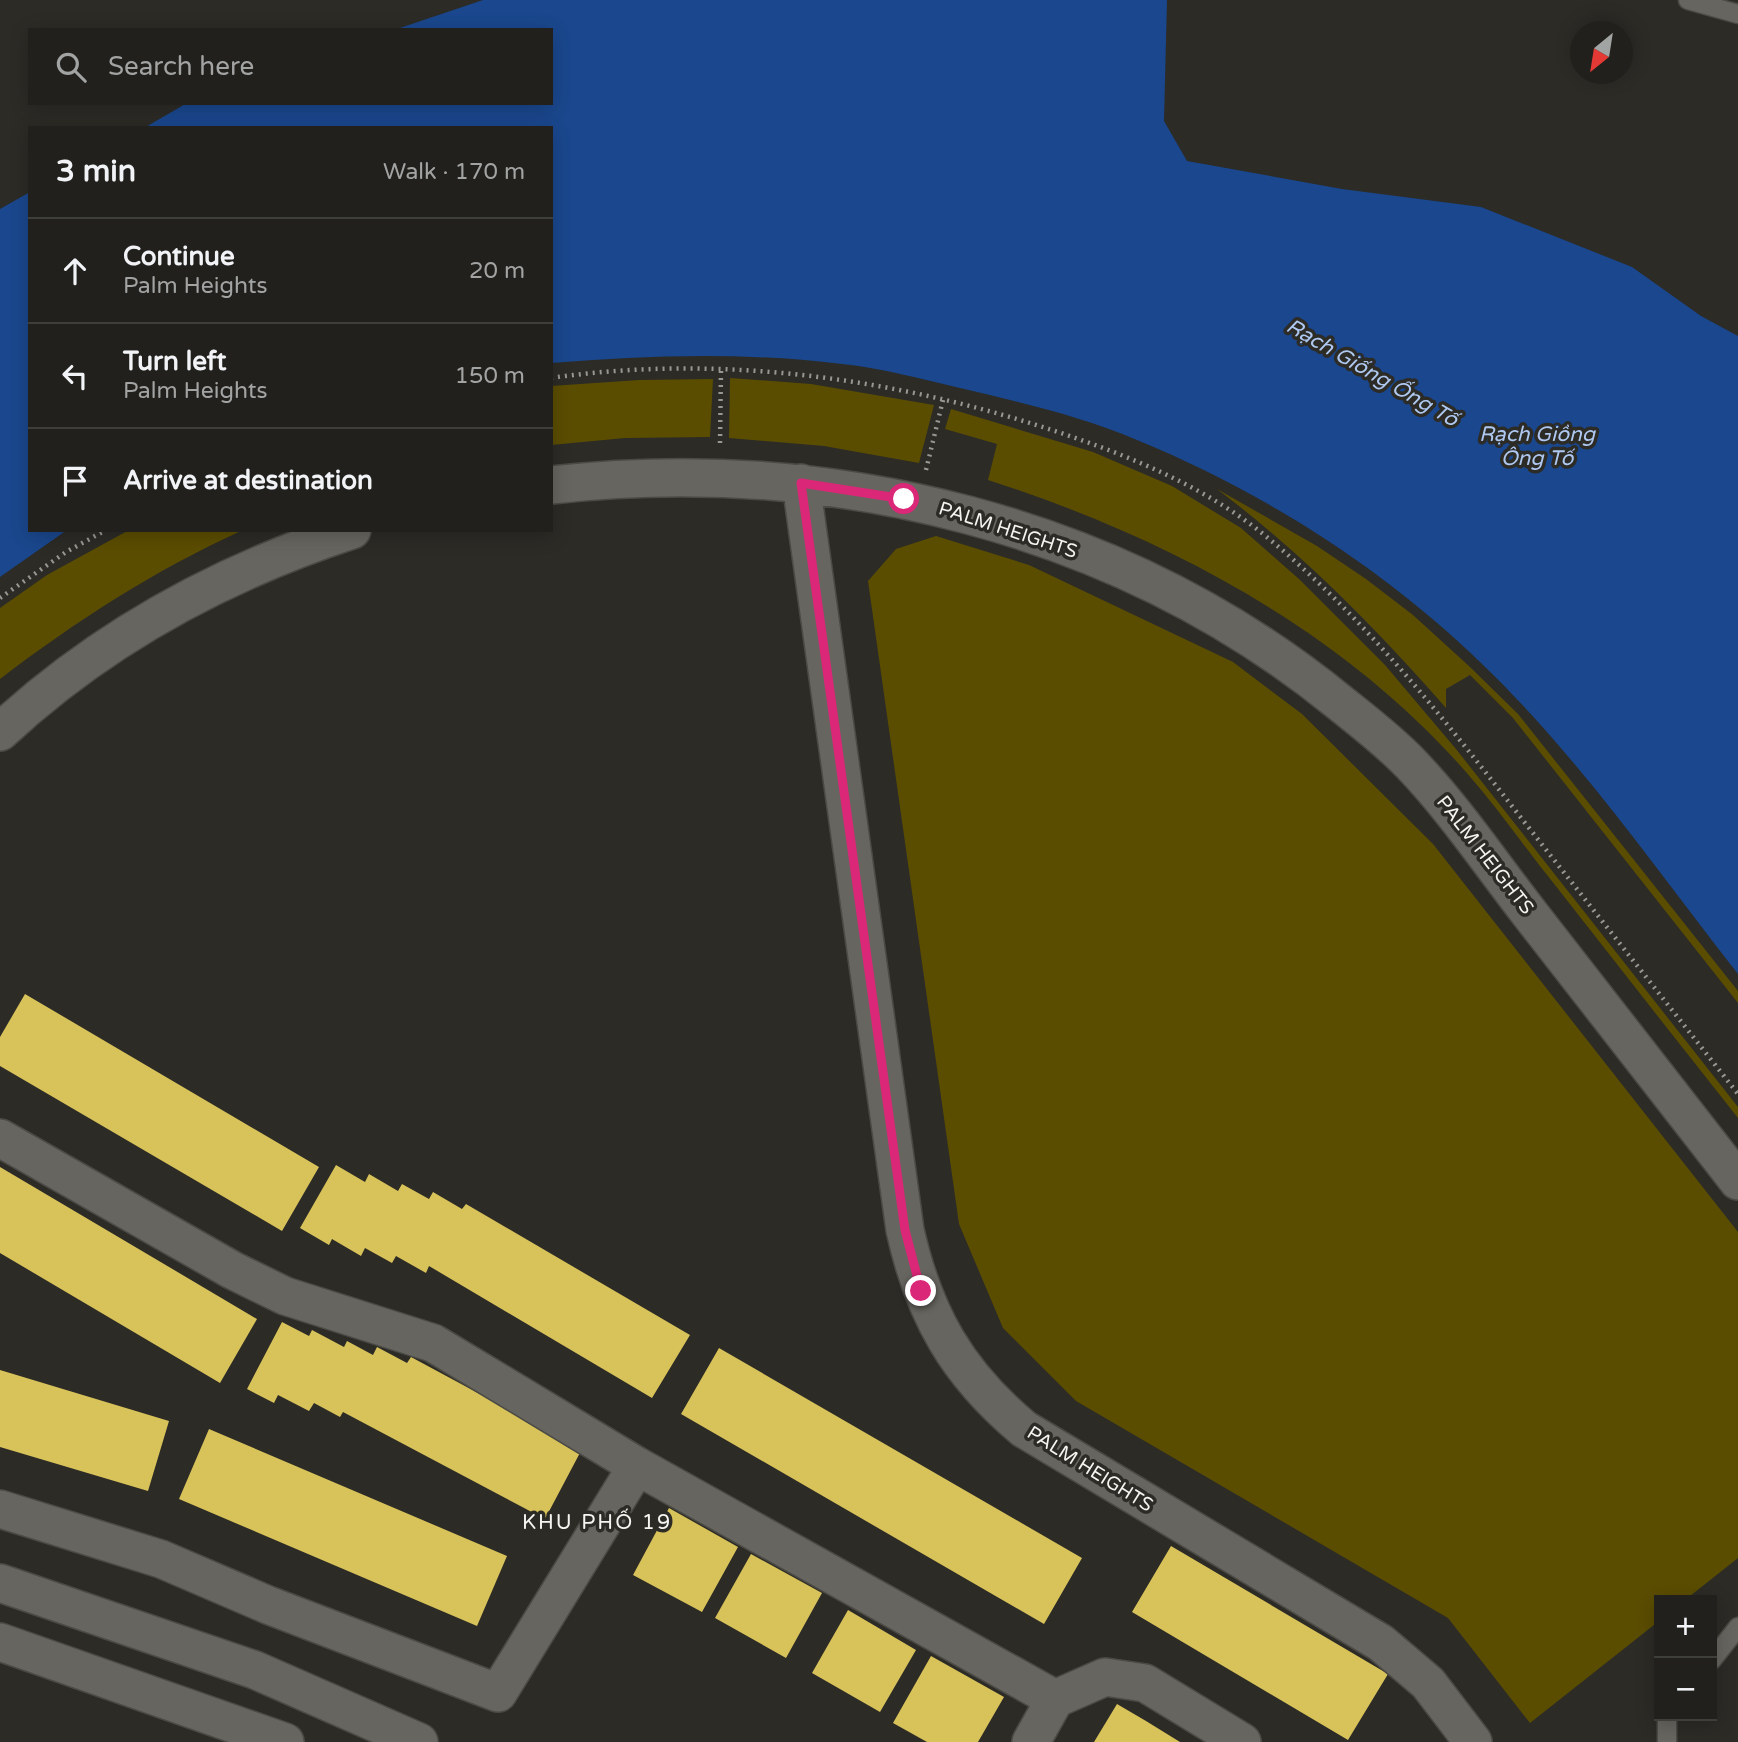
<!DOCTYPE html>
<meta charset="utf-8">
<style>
:root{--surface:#21201c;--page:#292825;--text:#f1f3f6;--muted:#a2a3a3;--line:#3e3e3b}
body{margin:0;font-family:"Varela Round",sans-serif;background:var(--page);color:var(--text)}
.controls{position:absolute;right:21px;bottom:21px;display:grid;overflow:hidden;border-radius:0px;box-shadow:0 4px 18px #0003}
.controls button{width:63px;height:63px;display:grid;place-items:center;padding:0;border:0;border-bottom:2px solid var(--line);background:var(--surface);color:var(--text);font:35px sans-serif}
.compass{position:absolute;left:1570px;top:21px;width:63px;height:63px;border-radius:50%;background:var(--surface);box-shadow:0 4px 18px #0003;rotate:210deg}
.stop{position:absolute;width:21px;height:21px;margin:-16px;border:5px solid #db2777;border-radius:50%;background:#fff}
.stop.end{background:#db2777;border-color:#fff;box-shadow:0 2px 7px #0008}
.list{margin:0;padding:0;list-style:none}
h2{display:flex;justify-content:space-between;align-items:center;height:91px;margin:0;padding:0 28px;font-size:30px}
h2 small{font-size:23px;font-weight:400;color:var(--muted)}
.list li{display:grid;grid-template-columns:46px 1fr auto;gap:21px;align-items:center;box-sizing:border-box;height:105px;padding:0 28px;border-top:2px solid var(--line)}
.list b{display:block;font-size:26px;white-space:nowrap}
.list p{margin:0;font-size:23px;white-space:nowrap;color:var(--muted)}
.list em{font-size:23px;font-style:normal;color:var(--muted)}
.icon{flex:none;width:38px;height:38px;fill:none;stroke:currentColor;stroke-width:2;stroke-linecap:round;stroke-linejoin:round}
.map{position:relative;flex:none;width:1738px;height:1742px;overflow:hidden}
.search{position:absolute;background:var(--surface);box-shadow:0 4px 18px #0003;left:28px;top:28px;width:525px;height:77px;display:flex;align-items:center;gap:18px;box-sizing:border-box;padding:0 24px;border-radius:0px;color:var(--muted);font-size:26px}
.panel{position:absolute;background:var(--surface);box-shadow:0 4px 18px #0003;left:28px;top:126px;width:525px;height:406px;border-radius:0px}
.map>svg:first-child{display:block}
.green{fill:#5b4d00}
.water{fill:#1a478d}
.building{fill:#d8c25a}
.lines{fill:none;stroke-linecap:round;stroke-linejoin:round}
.lane-casing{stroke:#4b4a45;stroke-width:21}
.street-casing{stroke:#4b4a45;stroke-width:40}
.path{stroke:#989792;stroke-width:4.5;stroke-dasharray:2 5;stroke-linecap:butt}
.lane{stroke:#67655f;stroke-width:18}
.street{stroke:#67655f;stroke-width:37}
.route{stroke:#db2777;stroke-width:9}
.labels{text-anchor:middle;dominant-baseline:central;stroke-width:7;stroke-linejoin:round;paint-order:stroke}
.street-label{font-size:19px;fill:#f5f4f0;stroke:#2c2b26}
.water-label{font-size:21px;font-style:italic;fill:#afc8f0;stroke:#2c2b26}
.neighbourhood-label{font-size:21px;letter-spacing:2px;fill:#f5f4f0;stroke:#2c2b26}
</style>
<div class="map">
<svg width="1738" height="1742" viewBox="0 0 1738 1742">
<rect width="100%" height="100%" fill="#2c2b26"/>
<!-- green -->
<path class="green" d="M730 378 811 384 934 405 919 463 824 446 729 438Z
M713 379 710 437 625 438 551 445V386L639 380Z
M951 409 1093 452 1172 486 1241 528 1299 579 1385 665 1456 749 1738 1107V1118C1677 1041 1616 963 1555 885 1525 848 1498 808 1466 772 1342 630 1166 537 988 480L997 444 945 429Z
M1217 489 1317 546 1366 579 1413 615 1470 667 1518 714 1738 991V1003L1513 718 1470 675 1446 689V708C1376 628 1303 554 1217 489Z
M129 530H243C155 570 76 621 0 679V608L47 575Z
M936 536 1029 565 1233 662 1302 714 1433 844 1738 1232V1558L1685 1600H1659V1621L1530 1723 1448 1618 1076 1401 1003 1328 959 1224 868 581 896 549Z"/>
<!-- water -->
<path class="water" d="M483 0H1167L1164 121 1187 161 1342 189 1481 207 1632 267 1701 316 1738 336V974C1655 868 1578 756 1481 663 1382 567 1263 492 1137 440 1081 416 1019 402 960 388 921 379 882 368 842 364 745 352 648 355 551 363V128H144L187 103H551V30H394Z
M30 192V530H67L0 577V209Z"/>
<!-- building -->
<path class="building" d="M25 994 319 1167 282 1231 0 1066V1037Z
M336 1165 365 1182 369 1174 398 1191 402 1184 429 1199 433 1192 462 1209 466 1204 690 1335 652 1398 429 1266 426 1273 396 1256 392 1263 365 1248 361 1256 332 1239 329 1245 300 1228Z
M0 1167 257 1319 220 1383 0 1253Z
M282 1322 309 1336 312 1330 344 1347 347 1341 373 1355 377 1347 407 1363 411 1357 582 1449 545 1519 343 1412 340 1417 314 1403 309 1411 278 1395 274 1403 247 1389Z
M719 1348 1082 1558 1044 1624 681 1414Z
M0 1370 169 1421 148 1491 0 1447Z
M209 1429 507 1556 477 1626 179 1499Z
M669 1508 738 1547 702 1612 633 1575Z
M1171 1546 1388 1674 1348 1740 1132 1612Z
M751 1554 822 1593 786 1658 715 1618Z
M848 1610 916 1650 880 1712 812 1673Z
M931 1656 1004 1697 978 1742H927L893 1723Z
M1117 1704 1146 1721 1180 1742H1094Z"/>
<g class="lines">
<defs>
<path id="lane" d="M1688 0 1738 14
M1712 1660 1738 1627
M1667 1742V1716"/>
<path id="street" d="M801 483 905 1230C924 1315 957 1373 1024 1429L1381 1643 1428 1683 1473 1742
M551 485C830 454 1119 523 1339 702 1364 722 1389 741 1411 764 1455 810 1491 864 1530 914 1600 1003 1669 1092 1738 1181
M0 732C101 638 221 573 352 530
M0 1138 232 1270 285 1296 433 1343 637 1466 1055 1699
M0 1509 161 1559 268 1605 498 1693 637 1466
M0 1583 255 1670 419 1742
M0 1642 285 1742
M1031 1742 1055 1699 1105 1677 1145 1683 1242 1742"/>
</defs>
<!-- lane casing -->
<use href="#lane" class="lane-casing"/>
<!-- street casing -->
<use href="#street" class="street-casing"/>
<!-- path -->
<path class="path" d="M551 378C723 353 901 379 1064 434 1137 459 1209 489 1268 538 1366 619 1445 720 1522 819 1594 911 1666 1002 1738 1094
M720 443 721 370
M926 470 943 400
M0 598 66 552 106 530"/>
<!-- lane -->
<use href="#lane" class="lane"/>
<!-- street -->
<use href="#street" class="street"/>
</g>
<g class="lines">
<!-- route -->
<path class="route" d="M904 499 801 483 905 1230 921 1291"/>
</g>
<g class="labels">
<!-- street labels -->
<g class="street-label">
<text transform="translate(1008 530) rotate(18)">PALM HEIGHTS</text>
<text transform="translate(1485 855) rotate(52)">PALM HEIGHTS</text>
<text transform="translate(1090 1469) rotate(32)">PALM HEIGHTS</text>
</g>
<!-- water labels -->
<g class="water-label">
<text transform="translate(1372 373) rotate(30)">Rạch Giống Ống Tố</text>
<text x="1537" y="434">Rạch Giồng<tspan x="1537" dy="24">Ông Tố</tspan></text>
</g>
<!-- neighbourhood labels -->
<g class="neighbourhood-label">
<text x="597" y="1522">KHU PHỐ 19</text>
</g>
</g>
</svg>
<div class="controls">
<button>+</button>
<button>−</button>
</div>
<svg class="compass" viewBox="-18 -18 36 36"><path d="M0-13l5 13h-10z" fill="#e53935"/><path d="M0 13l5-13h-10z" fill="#a2a3a3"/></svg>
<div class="stop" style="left:904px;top:499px"></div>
<div class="stop end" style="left:921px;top:1291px"></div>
<div class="search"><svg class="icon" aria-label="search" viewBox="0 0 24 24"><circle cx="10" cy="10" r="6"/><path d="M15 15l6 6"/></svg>Search here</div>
<section class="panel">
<h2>3 min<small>Walk · 170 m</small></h2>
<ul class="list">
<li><svg class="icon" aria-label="ahead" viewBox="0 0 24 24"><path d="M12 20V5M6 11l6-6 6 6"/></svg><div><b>Continue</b><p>Palm Heights</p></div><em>20 m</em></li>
<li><svg class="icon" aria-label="left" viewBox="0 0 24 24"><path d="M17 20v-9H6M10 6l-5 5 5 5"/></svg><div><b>Turn left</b><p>Palm Heights</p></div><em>150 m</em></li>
<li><svg class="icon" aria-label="arrive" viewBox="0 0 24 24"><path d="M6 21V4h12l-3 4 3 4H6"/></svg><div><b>Arrive at destination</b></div></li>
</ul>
</section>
</div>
